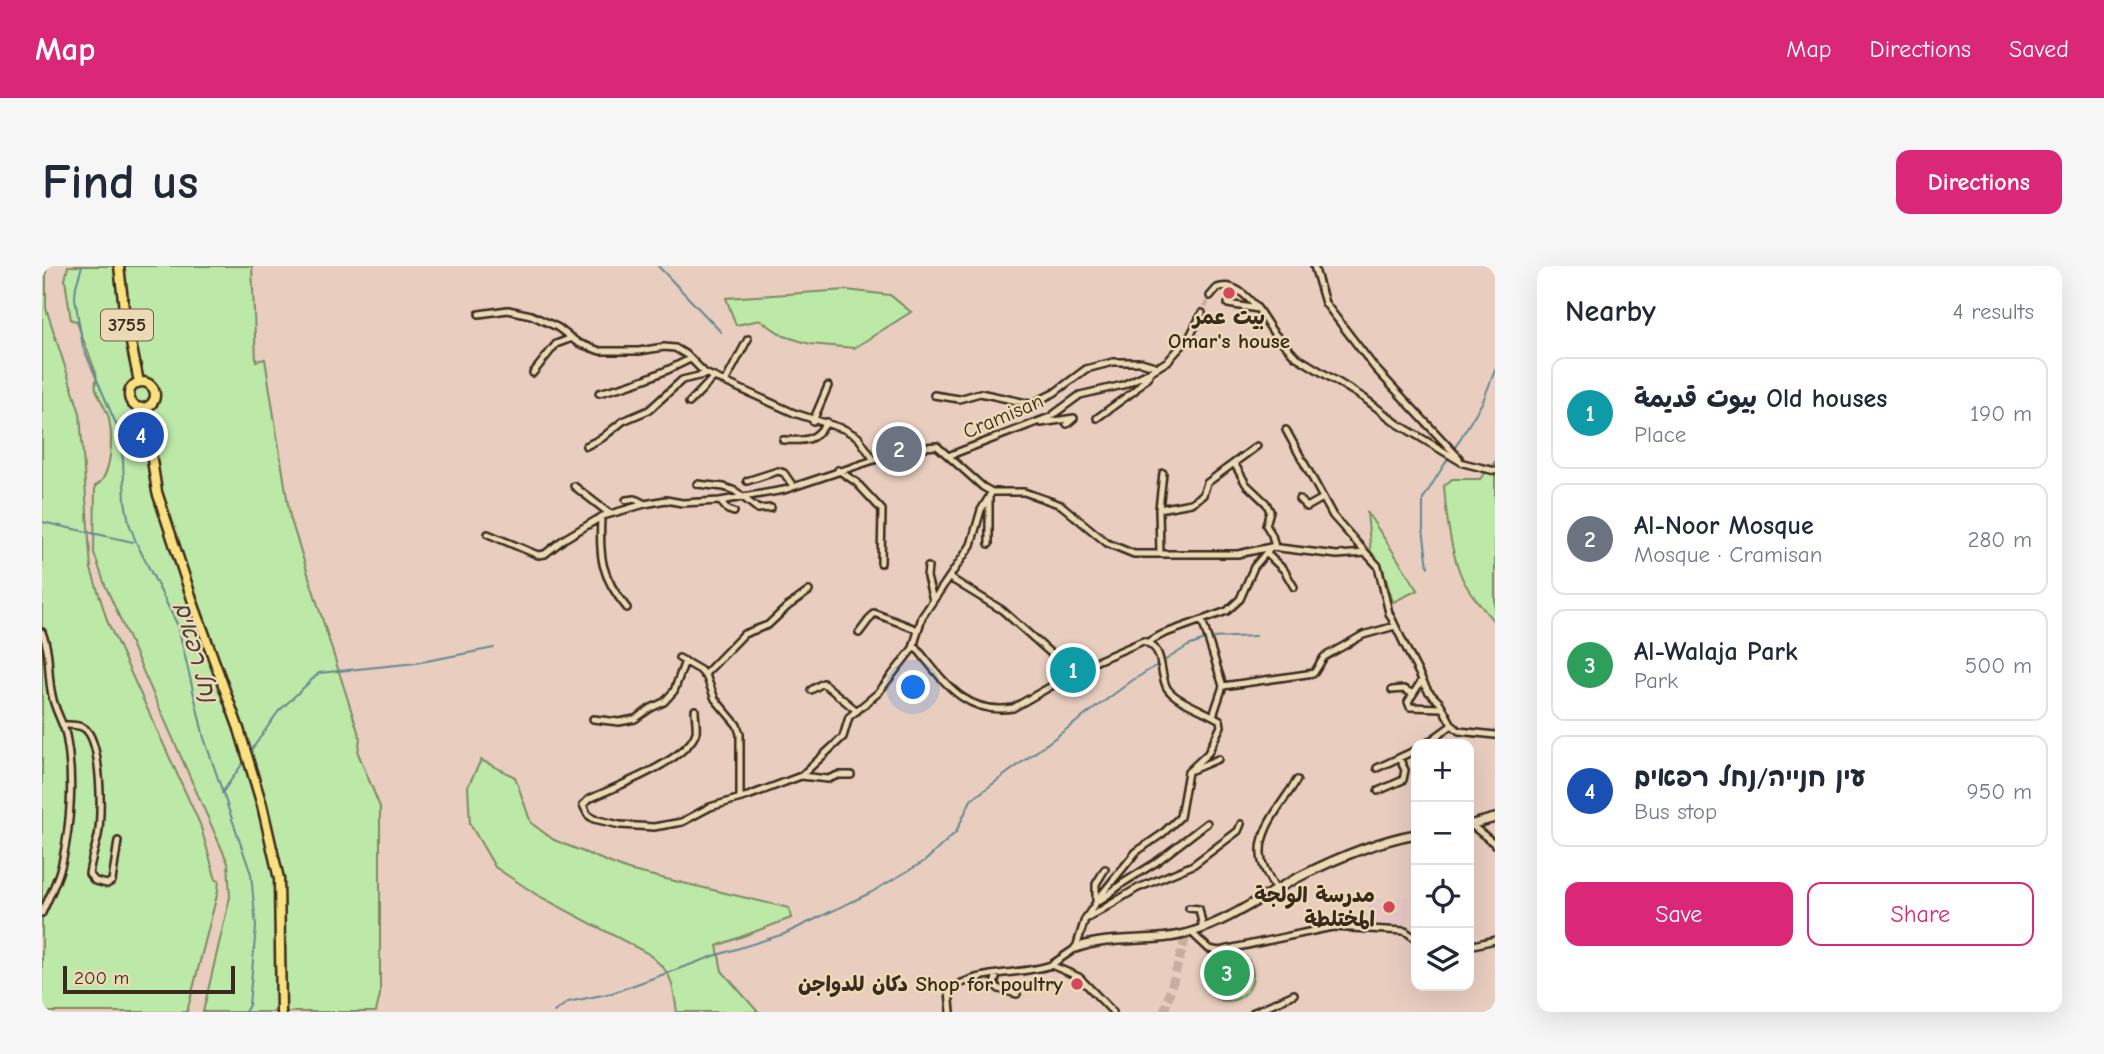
<!DOCTYPE html>
<meta charset="utf-8">
<style>
:root{--surface:#fff;--page:#f6f6f7;--text:#1f2937;--muted:#747a83;--line:#e0e1e3;--accent:#db2777}
body{margin:0;font-family:"Comic Neue","Playpen Sans Arabic","Playpen Sans Hebrew",sans-serif;background:var(--page);color:var(--text)}
.controls{position:absolute;right:21px;bottom:21px;display:grid;overflow:hidden;border-radius:14px;box-shadow:0 7px 28px #0002}
.controls button{width:63px;height:63px;display:grid;place-items:center;padding:0;border:0;border-bottom:2px solid var(--line);background:var(--surface);color:var(--text);font:35px sans-serif}
.scale{position:absolute;left:21px;bottom:18px;width:172px;box-sizing:border-box;padding-left:7px;border:4px solid #3b2a1e;border-top:0;font-size:19px;line-height:24px;white-space:nowrap;color:#3b2a1e;-webkit-text-stroke:5px #ecd9b6;paint-order:stroke}
.you{position:absolute;left:872px;top:422px;width:24px;height:24px;margin:-18px;border:5px solid #fff;border-radius:50%;background:#1a73e8;box-shadow:0 0 0 10px #1a73e833}
.badge{display:grid;place-items:center;width:46px;height:46px;border-radius:50%;background:var(--accent);color:#fff;font-size:23px;font-weight:700}
.pin{position:absolute;translate:-50% -50%;border:4px solid #fff;box-shadow:0 2px 7px #0006}
.list{margin:0;padding:0;list-style:none}
h2{display:flex;justify-content:space-between;align-items:center;height:91px;margin:0;padding:0 28px;font-size:30px}
h2 small{font-size:23px;font-weight:400;color:var(--muted)}
.list li{display:grid;grid-template-columns:46px 1fr auto;gap:21px;align-items:center;box-sizing:border-box;height:112px;margin:0 14px 14px;padding:0 14px;border:2px solid var(--line);border-radius:14px}
.list b{display:block;font-size:26px;white-space:nowrap}
.list p{margin:0;font-size:23px;white-space:nowrap;color:var(--muted)}
.list em{font-size:23px;font-style:normal;color:var(--muted)}
.actions{display:flex;gap:14px;padding:21px 28px}
.actions a{flex:1;padding:16px 0;border:2px solid var(--accent);border-radius:14px;text-align:center;font-size:24px;color:var(--accent)}
.actions .main{background:var(--accent);color:#fff}
.icon{flex:none;width:38px;height:38px;fill:none;stroke:currentColor;stroke-width:2;stroke-linecap:round;stroke-linejoin:round}
.map{position:relative;flex:none;width:1453px;height:746px;overflow:hidden;border-radius:14px}
header{display:flex;align-items:center;gap:42px;box-sizing:border-box;height:98px;padding:0 35px;background:var(--accent);color:#fff}
header strong{font-size:33px}
nav{display:flex;gap:38px;margin-inline-start:auto;font-size:24px}
.intro{display:flex;align-items:center;justify-content:space-between;box-sizing:border-box;height:168px;padding:0 42px}
h1{margin:0;font-size:49px}
.button{padding:18px 32px;border-radius:14px;background:var(--accent);color:#fff;font-size:24px;font-weight:700}
main{display:flex;gap:42px;padding:0 42px}
aside{flex:1;background:var(--surface);border-radius:14px;box-shadow:0 7px 28px #0002}
.map>svg:first-child{display:block}
.built{fill:#e7c6c7}
.green{fill:#bce9a7;stroke:#7c8a62;stroke-width:2}
.lines{fill:none;stroke-linecap:round;stroke-linejoin:round}
.stream{stroke:#638991;stroke-width:2}
.street-tunnel{stroke:#c6ada0;stroke-width:5;stroke-dasharray:5 2.5;stroke-linecap:butt}
.highway-tunnel{stroke:#c6ada0;stroke-width:9;stroke-dasharray:9 4.5;stroke-linecap:butt}
.street-casing{stroke:#3b2a1e;stroke-width:10}
.secondary-casing{stroke:#3b2a1e;stroke-width:12}
.primary-casing{stroke:#3b2a1e;stroke-width:13}
.street{stroke:#ecd9b6;stroke-width:5}
.secondary{stroke:#ecd9b6;stroke-width:7}
.primary{stroke:#f9e181;stroke-width:8}
.poi-dot{fill:#d1495b;stroke:#ecd9b6;stroke-width:2.5}
.labels{text-anchor:middle;dominant-baseline:central;stroke-width:5;stroke-linejoin:round;paint-order:stroke}
.shield{fill:#ecd9b6;stroke:#705e4c;stroke-width:2}
.shield-label{font-size:19px;font-weight:bold;fill:#3b2a1e}
.poi-label{font-size:21px;font-weight:bold;fill:#3b2a1e;stroke:#ecd9b6;text-anchor:end}
.street-label{font-size:21px;fill:#3b2a1e;stroke:#ecd9b6}
.water-label{font-size:23px;font-style:italic;fill:#45423b;stroke:#ecd9b6}
</style>
<header>
<strong>Map</strong>
<nav><a>Map</a><a>Directions</a><a>Saved</a></nav>
</header>
<div class="intro"><h1>Find us</h1><a class="button">Directions</a></div>
<main>
<div class="map">
<svg width="1453" height="746" viewBox="0 0 1453 746">
<rect width="100%" height="100%" fill="#e9cec0"/>
<filter id="ink" filterUnits="userSpaceOnUse"><feTurbulence type="fractalNoise" baseFrequency=".0143" numOctaves="2"/><feDisplacementMap in="SourceGraphic" scale="14" xChannelSelector="R" yChannelSelector="G"/><feConvolveMatrix kernelMatrix="1 2 1 2 8 2 1 2 1" color-interpolation-filters="sRGB"/></filter>
<g filter="url(#ink)">
<!-- built -->
<path class="built" d="M1366 631 1367 659 1327 656V632Z"/>
<!-- green -->
<path class="green" d="M0 0H4V42L38 147 49 303 66 357 158 558 174 614H177L176 625 145 746H0Z
M26 0H210L214 95 223 93 248 251 318 472 316 487 338 541V729L334 746H161L188 631 186 597 63 319 52 287 53 220C70 212 71 171 67 153 65 143 57 133 54 123 52 116 56 113 54 107 48 90 40 73 35 55L29 54 23 14Z
M804 24 848 29 869 46 812 82 768 78 742 70 718 54 694 59 684 32Z
M1453 196V357C1441 342 1425 325 1418 307 1408 281 1404 248 1402 220L1410 213H1438Z
M1325 246 1376 324 1351 336 1340 300 1329 288Z
M439 494 473 511 489 557 512 574 586 604 747 642 749 652 675 680 680 705 716 746H635C630 715 631 707 605 687L495 629 453 601 428 558 426 520Z
M1159 709a26 26 0 1 1 52 0a26 26 0 1 1-52 0Z"/>
<g class="lines">
<!-- stream -->
<path class="stream" d="M40 0 34 20 33 32 41 81 77 165 81 195 83 235 87 257 94 276 136 360 162 472 209 608 214 661 207 739 203 746
M616 0 679 66
M1412 183 1441 135 1453 104
M0 256 91 276
M1386 301 1381 263V233L1407 191
M1169 372 1213 370
M1122 395 1146 380 1163 374
M208 486 236 446 277 407 374 397 452 382
M180 527 203 494
M512 746 526 736 570 727 672 690 742 668 828 627 883 595 914 566 929 534 1091 414 1117 398"/>
<!-- street-tunnel -->
<path class="street-tunnel" d="M1160 47 1168 30"/>
<!-- highway-tunnel -->
<path class="highway-tunnel" d="M1122 746 1145 667"/>
<defs>
<path id="street" d="M1272 0 1283 37 1333 102 1417 192
M1168 30 1175 22C1192 16 1205 30 1216 43
M1186 38 1216 43 1231 66 1253 90 1322 132 1356 158 1421 197 1453 205
M437 48 466 44 489 49 515 61 536 77 558 85H597L622 81 633 82 645 89 663 107 752 147 802 163 816 171 832 194 883 181 895 180 941 221 950 226H982L1019 239 1065 277 1092 288H1196L1229 281 1295 289 1324 287 1336 300 1347 347 1367 388 1386 425 1398 437 1410 459 1417 465 1453 469
M491 107 514 78 530 72
M683 116 706 73
M557 127C590 119 618 109 648 93
M892 129 917 133 938 127 989 138 1012 127 1044 103 1071 96H1099L1116 101
M647 137 672 111
M1055 152 1092 125 1107 109
M771 155 786 120
M999 157 1032 152 1025 158
M1244 164 1291 250 1324 287
M741 174C764 175 772 176 785 156
M544 180 560 172 581 155 607 144 640 114 665 108
M906 190 1008 151 1038 129 1081 119 1106 107 1126 95 1134 86 1147 72 1160 47
M1192 197 1204 218 1224 237 1228 245 1224 259 1230 269 1233 281
M796 204 814 216 840 244 839 297
M705 215 736 205 742 207 751 220
M655 218 682 221 693 225 716 243 729 242
M532 220 568 248
M1257 233 1265 241 1281 232
M584 234 593 233 603 238
M678 235 686 244 692 246
M1117 243 1149 237 1161 229 1165 217 1215 180
M559 252C557 291 559 311 585 342
M446 268 496 289 503 288 522 273 561 250 603 238 624 234 640 237 678 235 742 224 832 194
M947 278V230
M1224 287 1242 304 1252 321
M1118 288 1117 243 1121 207
M886 301 885 311 891 334
M908 312 960 344 1031 407
M1160 354 1181 420 1171 450
M0 366C9 387 5 408 10 429 12 443 21 456 24 469 32 510 29 557 20 597 16 614 7 631 0 647
M817 367 832 347 876 364
M1106 376 1121 368 1185 345 1198 333 1212 301 1229 281
M872 379C900 412 921 450 971 442L1048 398 1101 375C1124 382 1116 405 1125 422 1133 435 1164 445 1178 454L1179 460 1166 487 1146 506 1138 551 1120 568 1094 586 1060 628 1043 653 1034 682 1009 699 1037 711 1071 746
M637 392 658 404 665 412 673 433 695 459 698 468V531
M662 409 702 368 726 359 745 341 767 325
M1380 414 1366 436 1368 441 1400 442
M1181 420 1272 407 1282 391 1321 369 1353 360
M769 424 781 417 815 445
M1350 424 1362 423 1371 428
M653 444C653 450 655 460 654 466 647 494 571 522 547 533L541 539 546 549 552 553 578 559 612 561 640 556 668 541 706 530 759 510 801 471 807 451 836 427 871 382 880 351 929 279 939 244 950 226
M551 453 577 456 593 453 609 442 622 436 632 425 643 395
M21 459C28 459 35 458 42 462 60 474 60 549 56 570 53 583 49 594 47 608L53 615 65 618 70 615 76 575
M1384 478 1410 459
M1335 502 1374 484
M1150 504 1176 493
M759 510 786 513 796 509H809
M1336 525 1361 514 1363 504 1357 492
M1428 558 1453 578
M1234 625C1230 616 1222 605 1220 595 1213 566 1241 537 1255 514
M1054 635V618L1063 603
M1058 635 1081 617 1113 597 1165 557
M1147 642 1157 643 1161 662
M1046 652 1094 623 1151 599 1196 565 1199 558
M1149 666 1167 683 1177 685 1290 661 1363 665 1374 673
M1427 680 1453 674
M955 709 952 718 957 723 975 728
M909 746 907 725C933 703 977 710 1009 699
M1212 746 1252 728"/>
<path id="secondary" d="M1427 559 1453 552
M1034 682C1071 668 1112 678 1150 666 1191 653 1221 629 1259 610 1295 592 1335 575 1374 568"/>
<path id="primary" d="M77 0 82 43 97 116
M87 129a13 13 0 1 1 26 0a13 13 0 1 1-26 0Z
M102 142 115 226 152 339 197 463 220 539 237 613 239 746"/>
</defs>
<!-- street casing -->
<use href="#street" class="street-casing"/>
<!-- secondary casing -->
<use href="#secondary" class="secondary-casing"/>
<!-- primary casing -->
<use href="#primary" class="primary-casing"/>
<!-- street -->
<use href="#street" class="street"/>
<!-- secondary -->
<use href="#secondary" class="secondary"/>
<!-- primary -->
<use href="#primary" class="primary"/>
</g>
</g>
<!-- markers -->
<g class="poi-dot">
<circle cx="1187" cy="27" r="7"/>
<circle cx="1347" cy="641" r="7"/>
<circle cx="1035" cy="718" r="7"/>
</g>
<g class="labels">
<!-- shield labels -->
<rect class="shield" x="59" y="43.5" width="52" height="31" rx="5"/>
<g class="shield-label">
<text x="85" y="59">3755</text>
</g>
<!-- poi labels -->
<g class="poi-label">
<text x="1187" y="51" text-anchor="middle">بيت عمر<tspan x="1187" dy="24">Omar's house</tspan></text>
<text x="1333" y="629">مدرسة الولجة<tspan x="1333" dy="24">المختلطة</tspan></text>
<text x="1021" y="718">دكان للدواجن Shop for poultry</text>
</g>
<!-- street labels -->
<g class="street-label">
<text transform="translate(961 150) rotate(-23)">Cramisan</text>
</g>
<!-- water labels -->
<g class="water-label">
<text transform="translate(154 386) rotate(74)">נחל רפאים</text>
</g>
</g>
</svg>
<div class="controls">
<button>+</button>
<button>−</button>
<button><svg class="icon" aria-label="locate" viewBox="0 0 24 24"><circle cx="12" cy="12" r="6"/><path d="M12 2v4M12 18v4M2 12h4M18 12h4"/></svg></button>
<button><svg class="icon" aria-label="layers" viewBox="0 0 24 24"><path d="M12 4l9 5-9 5-9-5zM3 14l9 5 9-5"/></svg></button>
</div>
<div class="scale">200 m</div>
<div class="you"></div>
<div class="pin badge" style="left:1031px;top:404px;background:#0f9aa8">1</div>
<div class="pin badge" style="left:857px;top:183px;background:#6b7280">2</div>
<div class="pin badge" style="left:1185px;top:707px;background:#2e9e5b">3</div>
<div class="pin badge" style="left:99px;top:169px;background:#1a4fb4">4</div>
</div>
<aside>
<h2>Nearby<small>4 results</small></h2>
<ul class="list">
<li><span class="badge" style="background:#0f9aa8">1</span><div><b>بيوت قديمة Old houses</b><p>Place</p></div><em>190 m</em></li>
<li><span class="badge" style="background:#6b7280">2</span><div><b>Al-Noor Mosque</b><p>Mosque · Cramisan</p></div><em>280 m</em></li>
<li><span class="badge" style="background:#2e9e5b">3</span><div><b>Al-Walaja Park</b><p>Park</p></div><em>500 m</em></li>
<li><span class="badge" style="background:#1a4fb4">4</span><div><b>עין חנייה/נחל רפאים</b><p>Bus stop</p></div><em>950 m</em></li>
</ul>
<div class="actions"><a class="main">Save</a><a>Share</a></div>
</aside>
</main>
